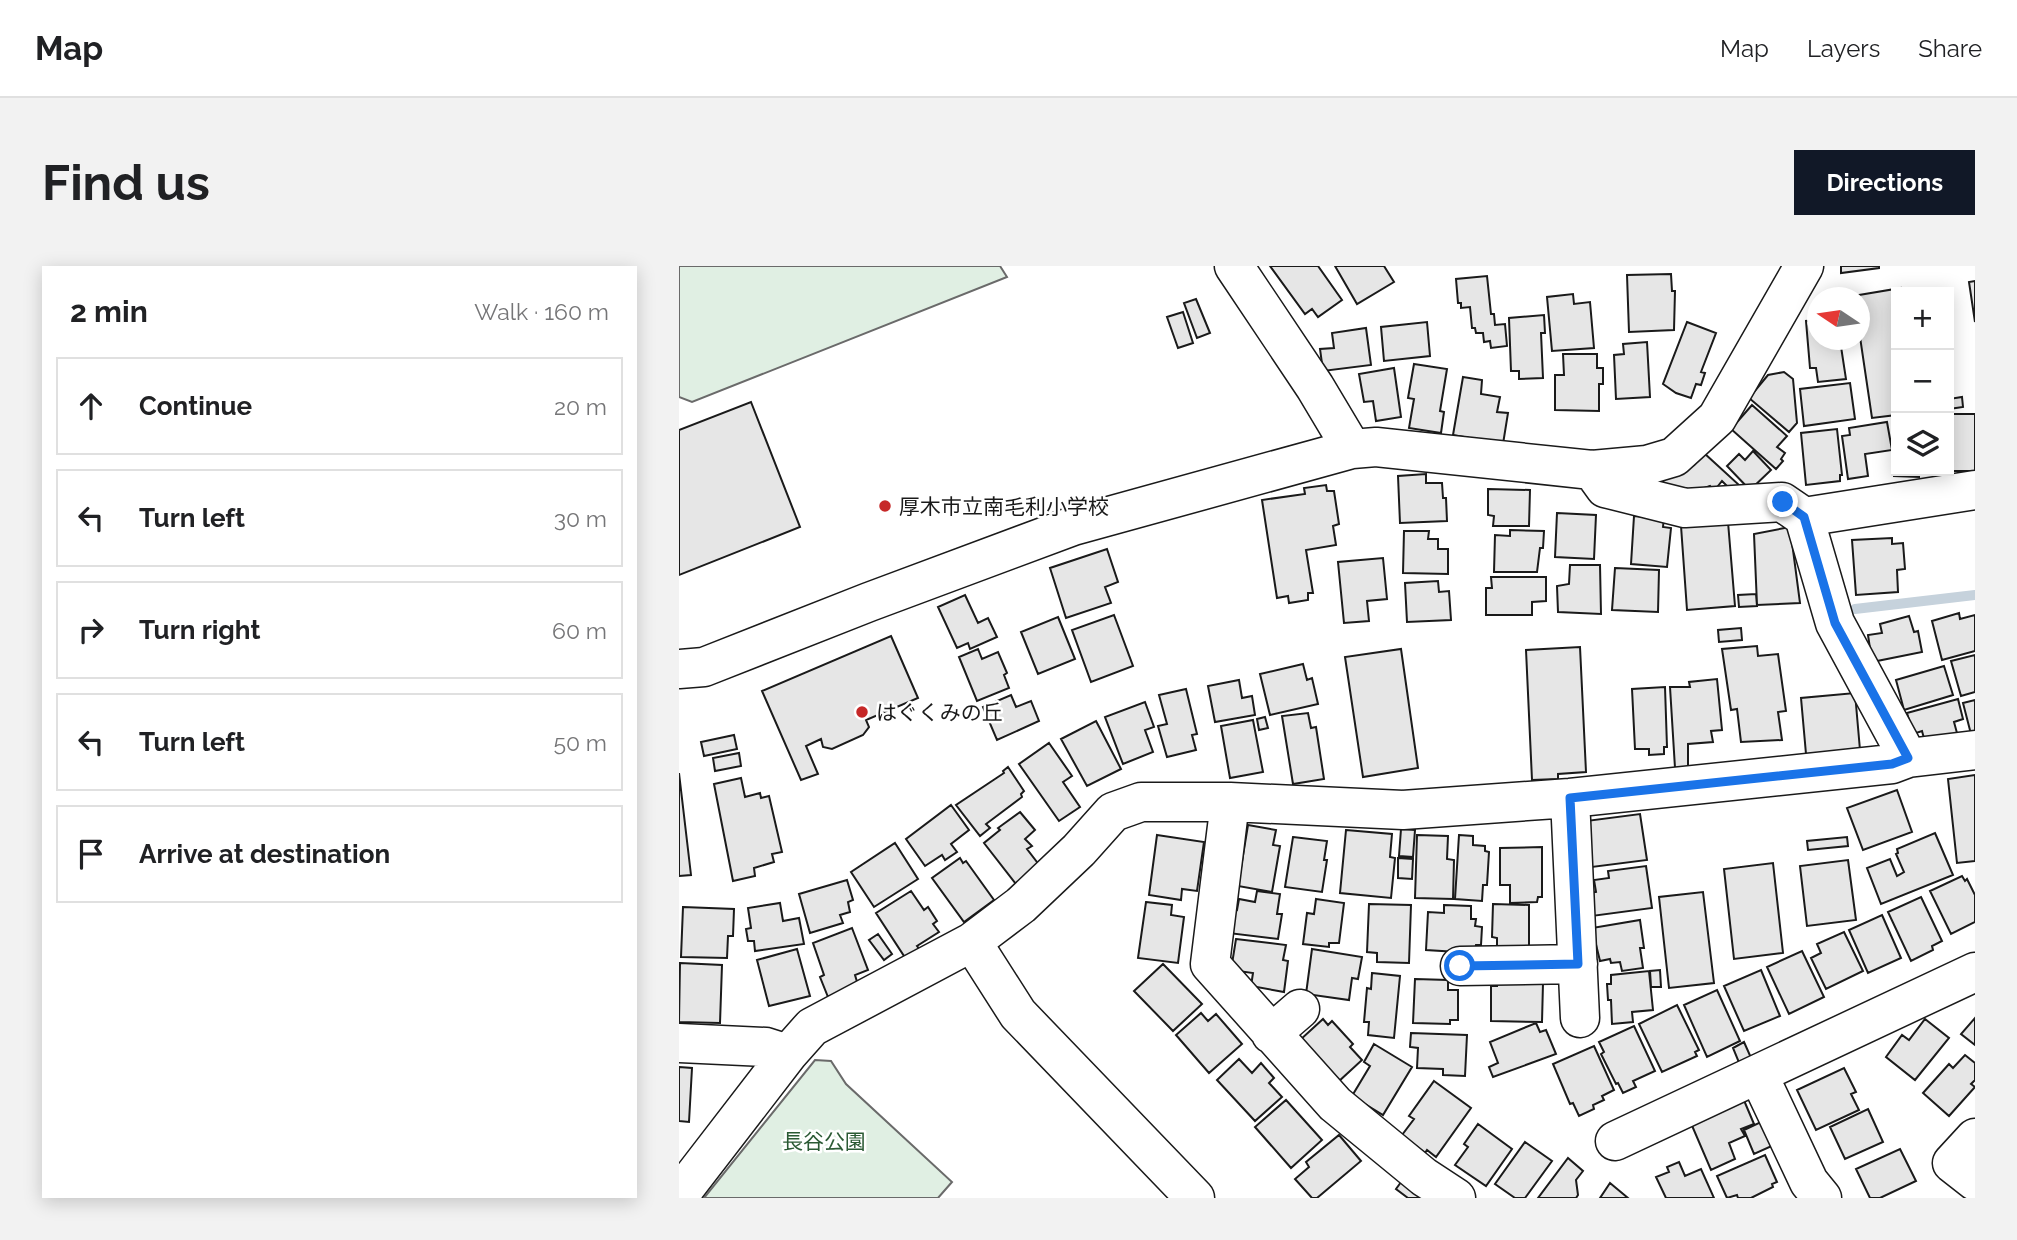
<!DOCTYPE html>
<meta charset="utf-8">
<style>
:root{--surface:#fff;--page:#f2f2f2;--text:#202124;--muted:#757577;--line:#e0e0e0;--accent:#111827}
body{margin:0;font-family:Raleway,"Noto Sans JP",sans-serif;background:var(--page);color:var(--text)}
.controls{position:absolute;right:21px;top:21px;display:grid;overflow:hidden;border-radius:0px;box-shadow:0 4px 18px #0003}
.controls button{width:63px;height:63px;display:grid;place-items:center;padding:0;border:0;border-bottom:2px solid var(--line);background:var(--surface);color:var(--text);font:35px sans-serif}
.compass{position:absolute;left:1128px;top:21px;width:63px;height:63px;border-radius:50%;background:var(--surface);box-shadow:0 4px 18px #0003;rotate:283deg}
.stop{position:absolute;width:21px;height:21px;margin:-16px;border:5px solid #1a73e8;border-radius:50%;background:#fff}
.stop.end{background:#1a73e8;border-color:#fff;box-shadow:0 2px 7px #0008}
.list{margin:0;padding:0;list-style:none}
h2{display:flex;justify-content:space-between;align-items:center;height:91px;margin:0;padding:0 28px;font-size:30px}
h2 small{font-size:23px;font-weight:400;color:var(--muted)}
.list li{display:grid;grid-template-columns:46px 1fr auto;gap:21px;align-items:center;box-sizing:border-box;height:98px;margin:0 14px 14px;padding:0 14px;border:2px solid var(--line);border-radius:0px}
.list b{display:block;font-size:26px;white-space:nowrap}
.list em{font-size:23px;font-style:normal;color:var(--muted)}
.icon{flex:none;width:38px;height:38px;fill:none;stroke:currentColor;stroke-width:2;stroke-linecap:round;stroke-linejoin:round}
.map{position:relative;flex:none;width:1296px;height:932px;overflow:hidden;border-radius:0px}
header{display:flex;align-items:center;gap:42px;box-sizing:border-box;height:98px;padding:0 35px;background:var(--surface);border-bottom:2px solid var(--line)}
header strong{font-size:33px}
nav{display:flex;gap:38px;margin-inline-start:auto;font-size:24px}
.intro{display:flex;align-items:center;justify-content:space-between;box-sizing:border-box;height:168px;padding:0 42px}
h1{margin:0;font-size:49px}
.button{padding:18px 32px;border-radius:0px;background:var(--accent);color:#fff;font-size:24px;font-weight:700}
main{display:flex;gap:42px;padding:0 42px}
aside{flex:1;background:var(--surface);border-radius:0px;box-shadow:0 4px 18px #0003}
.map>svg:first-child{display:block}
.green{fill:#e0efe3;stroke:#6a6a6a;stroke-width:2}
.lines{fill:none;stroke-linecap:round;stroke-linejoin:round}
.stream{stroke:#c6d2dc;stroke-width:10}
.building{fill:#e6e6e6;stroke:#1a1a1a;stroke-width:2}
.minor-casing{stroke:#1a1a1a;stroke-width:41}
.minor{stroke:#fff;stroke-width:38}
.route{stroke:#1a73e8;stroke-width:9}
.poi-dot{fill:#c62828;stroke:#fff;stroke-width:2.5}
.labels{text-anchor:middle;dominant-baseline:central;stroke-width:5;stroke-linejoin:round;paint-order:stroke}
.poi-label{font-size:21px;fill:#1a1a1a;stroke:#fff;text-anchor:start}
.park-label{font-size:21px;fill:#2b5a34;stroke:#fff}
</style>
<header>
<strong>Map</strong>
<nav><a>Map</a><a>Layers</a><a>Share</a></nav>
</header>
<div class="intro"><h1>Find us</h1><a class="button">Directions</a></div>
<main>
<aside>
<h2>2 min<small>Walk · 160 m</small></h2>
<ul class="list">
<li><svg class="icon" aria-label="ahead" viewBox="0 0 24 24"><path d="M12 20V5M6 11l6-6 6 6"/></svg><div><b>Continue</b></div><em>20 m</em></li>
<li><svg class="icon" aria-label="left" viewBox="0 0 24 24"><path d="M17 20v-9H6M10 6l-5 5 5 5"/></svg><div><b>Turn left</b></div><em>30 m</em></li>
<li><svg class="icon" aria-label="right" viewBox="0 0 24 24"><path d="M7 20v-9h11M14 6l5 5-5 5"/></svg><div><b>Turn right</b></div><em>60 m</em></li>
<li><svg class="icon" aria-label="left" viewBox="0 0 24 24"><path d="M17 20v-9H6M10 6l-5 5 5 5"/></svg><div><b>Turn left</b></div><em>50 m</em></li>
<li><svg class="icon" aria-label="arrive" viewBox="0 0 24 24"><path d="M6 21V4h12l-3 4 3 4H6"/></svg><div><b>Arrive at destination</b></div></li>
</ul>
</aside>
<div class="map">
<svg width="1296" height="932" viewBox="0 0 1296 932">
<rect width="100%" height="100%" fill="#fff"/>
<!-- green -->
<path class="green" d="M0 0H321L328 11 13 136 0 131Z
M136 794 152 795 167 818 273 916 259 932H25Z"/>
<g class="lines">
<!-- stream -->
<path class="stream" d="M1176 343 1296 329"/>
</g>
<!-- building -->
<path class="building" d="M591 0H639L663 34 639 51 633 43 626 48Z
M656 0H705L715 16 678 38Z
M1162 0H1200V2L1162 7Z
M992 8 993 25H996L995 64 950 66 948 9Z
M808 10 812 48H815L816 59 826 58 828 80 812 82 811 75 805 76 804 67H797L796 62H793L791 41 782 42V37H779L777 13Z
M1296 15V56L1290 16Z
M1222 22 1223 26H1217V149L1193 152 1181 71V32L1174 30Z
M894 28 895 38 911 36 915 82 873 85 868 31Z
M517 33 531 67 518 72 505 37Z
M504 46 514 77 499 82 488 51Z
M865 49 866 67H862L864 112 840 113V105H832L830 52Z
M1137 50H1139V74H1161L1167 113 1139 116 1137 102H1131L1127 55 1137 54Z
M748 56 751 90 705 95 702 61Z
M1008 56 1037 67 1022 106 1026 107 1022 119 1017 118 1012 132 997 127 984 118Z
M687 62 692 99 644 105 641 83 655 82 653 67Z
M968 76 971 131 937 133 935 89 945 88 944 78Z
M884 88H918V102H924V118H920V145L876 144V109H885Z
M735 98 768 103 761 145 765 146 762 167 730 162 735 133 729 132Z
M715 102 722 151 697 155 694 135 685 136 680 108Z
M1105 106 1114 113 1118 157 1110 166 1070 132 1089 109Z
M784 111 803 114 802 128 821 131 818 146 829 147 824 178 774 169Z
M1171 117 1176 153 1125 160 1121 123Z
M1283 131 1284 141 1270 143V133Z
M72 136 121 261 0 309V164Z
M1073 139 1108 170 1098 181 1106 187 1102 193 1104 195 1097 203 1052 163Z
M1271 148H1296V205H1271Z
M1216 154 1217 205H1240V211L1215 210Z
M1208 156 1213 184 1186 188 1189 210 1169 213 1163 170 1171 169 1170 162Z
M1158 163 1163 209H1161V215L1127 219 1122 167Z
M1074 185 1092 204 1071 224 1048 200 1060 188 1066 194Z
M1025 187 1060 219 1054 226 1043 215 1035 225 1031 220 1003 230 981 225 976 210 1015 199Z
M1242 205H1268V208H1242Z
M747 208V217H763L764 232H767L768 255 721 257 719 210Z
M647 219 648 225H655L660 258 654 260 657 279 627 284 634 327H629V334L610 337 609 330 598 332 583 234 626 228 625 222Z
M809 223 851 224 850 260H814L815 250 809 249Z
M878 247 917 249 915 293 876 291Z
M955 250 985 252 984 261 992 262 988 301 952 298Z
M1049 256 1056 340 1008 344 1002 260Z
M1111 261 1121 337 1078 339 1075 268Z
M831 264 865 265 864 282H861L858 306H815L816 269 831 270Z
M725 265H750L749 273H759V283H769V308L724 307Z
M1213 272V278L1224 277 1226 303 1218 304 1219 326 1177 329 1173 274Z
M428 283 439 316 426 321 432 337 387 352 371 302Z
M704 292 708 333 688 335 690 355 665 357 659 296Z
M891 299H921L922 348 879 346 878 320 890 318Z
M936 302 980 304 979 346 933 344Z
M812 311H867V335L853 336V349H807V322H813Z
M759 315 760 326 770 325 772 354 728 356 726 317Z
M1077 328 1078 340 1060 341 1059 329Z
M286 329 299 357 309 352 318 371 291 383 289 377 278 382 259 341Z
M1280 347 1281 353 1296 349V385L1263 394 1253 355Z
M435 349 454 400 412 416 393 364Z
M1230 350 1235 366 1239 365 1243 386 1193 396 1189 369 1203 367 1201 358Z
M379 351 396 393 359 408 342 366Z
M1062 362 1063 374 1040 376 1039 364Z
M212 370 239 432 187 454 190 461 184 469 153 483 144 481 142 473 127 480 139 508 122 514 83 425Z
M1078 380 1079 390 1099 388 1107 445 1099 446 1103 474 1062 476 1058 443 1052 444 1043 383Z
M901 381 907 506 879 508V513L853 514 847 384Z
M299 383 303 393 319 386 328 407 325 409 330 422 298 435 280 391Z
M722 383 739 502 684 511 666 391Z
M1296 389V426L1282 430 1272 395Z
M624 398 628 414 633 412 639 438 591 449 581 408Z
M1265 400 1274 429 1225 444 1217 414Z
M1038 413 1043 464 1032 465 1034 476 1009 478V501L996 502 991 421H1011L1010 416Z
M560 414 563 432 573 430 576 449 536 456 529 420Z
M986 421 988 481H985V488L970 489V483H956L953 423Z
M507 423 518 468 513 469 517 484 488 491 479 460 488 458 480 429Z
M1176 427 1181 484 1127 488 1122 432Z
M332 429 337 441 352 435 360 455 318 474 304 441Z
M1279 433 1284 453 1275 456 1278 467 1246 476 1243 465 1234 468 1228 447Z
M1296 434V471L1293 472 1284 437Z
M466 436 475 461 466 464 474 486 444 498 426 451Z
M629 447 632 462 637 461 645 513 614 518 603 450Z
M586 451 589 462 580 464 578 453Z
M574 454 584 506 551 512 542 460Z
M417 455 442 503 408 520 382 473Z
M55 469 58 483 25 490 22 476Z
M370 477 393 510 384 516 401 541 380 555 340 498Z
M60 487 62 500 36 505 34 492Z
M329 501 345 525 342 528 343 531 307 558 311 562 301 570 277 539 325 507 324 505Z
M0 507 12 609 0 610Z
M1296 509V595L1278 597 1269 513Z
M62 512 66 531 81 527 82 532 90 530 103 586 93 588 95 596 75 602 76 610 54 615 35 518Z
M1218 524 1233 566 1184 584 1168 542Z
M272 539 290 564 272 578 278 586 266 594 263 589 246 600 227 573Z
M341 546 356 564 346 573 353 580 348 583 361 600 337 618 305 577 321 564 319 562Z
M961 548 968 594 913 601 907 555Z
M569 559 597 564 594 579 601 580 593 626 559 620Z
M722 563 736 564 734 591 720 590Z
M667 564 713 568 711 591 716 592 712 632 661 627Z
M1256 567 1274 609 1202 638 1188 602 1211 593 1218 610 1225 606 1217 588 1219 587 1218 583Z
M478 569 525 576 518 625 503 623 502 634 470 629Z
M738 569 769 570 768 593 775 594 774 633 736 632Z
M780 569 794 570V579L806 580V585L810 586 808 619H804L803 635 776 633Z
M614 571 648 575 645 594H648L643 626 606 621Z
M1168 571 1169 580 1129 584 1128 575Z
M216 577 239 613 195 641 172 606Z
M863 581V631H859L858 636 831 637V619H821V582Z
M281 592 284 597 287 595 315 634 285 656 253 612Z
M719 592 734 593 733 613 719 612Z
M1169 594 1177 654 1128 660 1121 600Z
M1094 597 1104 687 1055 693 1045 603Z
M967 600 973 642 913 650 909 627 917 626 915 614 930 612 929 605Z
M1283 610 1286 615 1288 613 1296 629V656L1272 668 1251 625Z
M168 614 174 634 169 636 171 646 161 649 164 657 131 667 120 628Z
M232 625 245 644 249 641 258 655 254 658 260 666 238 680 241 684 227 693 197 647Z
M578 625 601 628 598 648H603L599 673 549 667 553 643 558 644 560 633 576 636Z
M1024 626 1035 717 990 722 980 631Z
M1242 631 1263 675 1253 680 1254 684 1232 695 1209 646Z
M637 633 665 637 660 677H650V681L624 678 628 647 635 648Z
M467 636 493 639 492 649 505 651 499 697 459 692Z
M101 637 104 655 120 652 125 678 76 685 75 675H69L67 663 72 662 69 642Z
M690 638 732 639 730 697 698 696V687L688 686Z
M814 638 850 639V686H818V672L813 671Z
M765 639 792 640V653H797L796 660 803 661 802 679H797L796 684 779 686 747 684 749 646 765 647Z
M4 641 55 643 54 670H49L48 692 2 691Z
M1203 649 1222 692 1189 707 1170 664Z
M961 654 965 682H961L964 702 943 705 941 696 932 697 931 693 921 695 913 662Z
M173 662 189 704 176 709 179 719 149 731 141 711 145 709 134 677Z
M1165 666 1184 705 1147 723 1132 692 1142 687 1138 678Z
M199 668 213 688 205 694 190 674Z
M557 673 607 679 604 694 609 695 605 726 572 720 574 707 552 704Z
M118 683 131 730 90 740 78 694Z
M633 683 683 691 679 713 673 712 670 734 627 728Z
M1123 685 1145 731 1110 748 1088 701Z
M1 697 43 699 41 757 0 756Z
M484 698 523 738 494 765 455 725Z
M981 704 982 721H972L971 705Z
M1082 704 1101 750 1065 765 1045 720Z
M970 705 974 744 953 746 954 756 933 758 932 734H929L928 718H932V709Z
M693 707 721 710 715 772 689 769 690 756H685L688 722 692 723Z
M736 713 769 714V724H779V754H771V758L734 757Z
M818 716 864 717 863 756 812 755V720H818Z
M1038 724 1061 775 1028 791 1005 739Z
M998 739 1020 784 1016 786 1018 790 983 806 960 758Z
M522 747 529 755 537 748 563 778 530 807 497 769Z
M1296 752V779L1282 768Z
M644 753 649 759 653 755 674 778 671 781 683 794 659 816 621 774Z
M1246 753 1270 772 1236 814 1207 791 1223 769 1230 774Z
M857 757 861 766 867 764 877 788 814 811 810 801 819 797 811 776Z
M955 760 976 805 954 815 957 821 944 827 939 817 937 818 922 788 925 786 920 776Z
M732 767 788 769 786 810 764 809V803L738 802 739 782 731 781Z
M1065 776 1073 794 1061 799 1054 782Z
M695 778 733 801 704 849 673 830 691 800 685 796Z
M915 780 935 824 923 830 925 834 914 839 915 843 900 850 894 837 891 838 874 798Z
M1286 789 1296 797V814L1292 818 1296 821 1270 850 1244 827 1270 798 1274 802Z
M560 793 573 807 582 797 595 812 590 817 603 831 576 855 538 814Z
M0 801 13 802 10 856 0 855Z
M1165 802 1177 826 1172 828 1180 844 1137 864 1118 824Z
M755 815 792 842 757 891 748 884 746 887 723 869 735 853 730 850Z
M1064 832 1075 858 1062 863 1066 870 1050 877 1056 893 1032 904 1011 855Z
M607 834 643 874 612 902 576 861Z
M1189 843 1204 876 1166 893 1151 861Z
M1084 855 1095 879 1075 888 1065 864Z
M799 858 833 883 807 920 776 899 789 881 785 878Z
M660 869 682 895 638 932H633L616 913 630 901 627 896Z
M846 876 873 895 846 932H836L816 918Z
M1221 883 1237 915 1201 932H1191L1177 903Z
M1086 889 1098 916 1093 918 1094 921 1072 932H1059L1058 929 1048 932 1038 910Z
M889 892 904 905 897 914 899 929 897 932H859Z
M1000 896 1006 910 1022 903 1035 932H987L977 911 990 906 988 901Z
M725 912 743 932H729L717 923Z
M931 917 949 932H921Z"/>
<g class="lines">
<defs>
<path id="minor" d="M555 0 636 121 673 183
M913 204 926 222 1006 242 1103 236 1125 251 1156 357 1229 492
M1125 251 1296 224
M0 403 25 401 190 336 394 260 673 183 697 181 913 204 968 199 995 191 1038 152 1125 0
M891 532 901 752
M551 536 531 698 656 838 745 911 777 932
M293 676 339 748 516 932
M781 700 899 698
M592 768 621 743
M0 777 87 781 109 788
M1079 808 1130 916 1143 932
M1296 872 1273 897 1296 915
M936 875 1296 706
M3 932 5 923 109 788 133 761 293 676 342 639 400 584 434 546 462 536H551L724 544 891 532 1213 498 1229 492 1296 484"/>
</defs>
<!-- minor casing -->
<use href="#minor" class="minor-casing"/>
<!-- minor -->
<use href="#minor" class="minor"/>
</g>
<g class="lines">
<!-- route -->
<path class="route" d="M781 700 899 698 891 532 1213 498 1229 492 1156 357 1125 251 1104 236"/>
</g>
<!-- markers -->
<g class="poi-dot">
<circle cx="206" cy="240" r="7"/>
<circle cx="183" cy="446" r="7"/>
</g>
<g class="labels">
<!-- poi labels -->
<g class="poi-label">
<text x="220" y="240">厚木市立南毛利小学校</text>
<text x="197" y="446">はぐくみの丘</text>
</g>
<!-- park labels -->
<g class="park-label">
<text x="145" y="875">長谷公園</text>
</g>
</g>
</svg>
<div class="controls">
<button>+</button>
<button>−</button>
<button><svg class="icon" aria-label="layers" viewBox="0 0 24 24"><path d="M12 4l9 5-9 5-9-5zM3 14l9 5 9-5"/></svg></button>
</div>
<svg class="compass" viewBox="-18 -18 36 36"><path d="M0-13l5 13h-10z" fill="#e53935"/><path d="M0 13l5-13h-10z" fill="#757577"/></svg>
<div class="stop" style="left:781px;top:700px"></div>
<div class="stop end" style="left:1104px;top:236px"></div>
</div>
</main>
